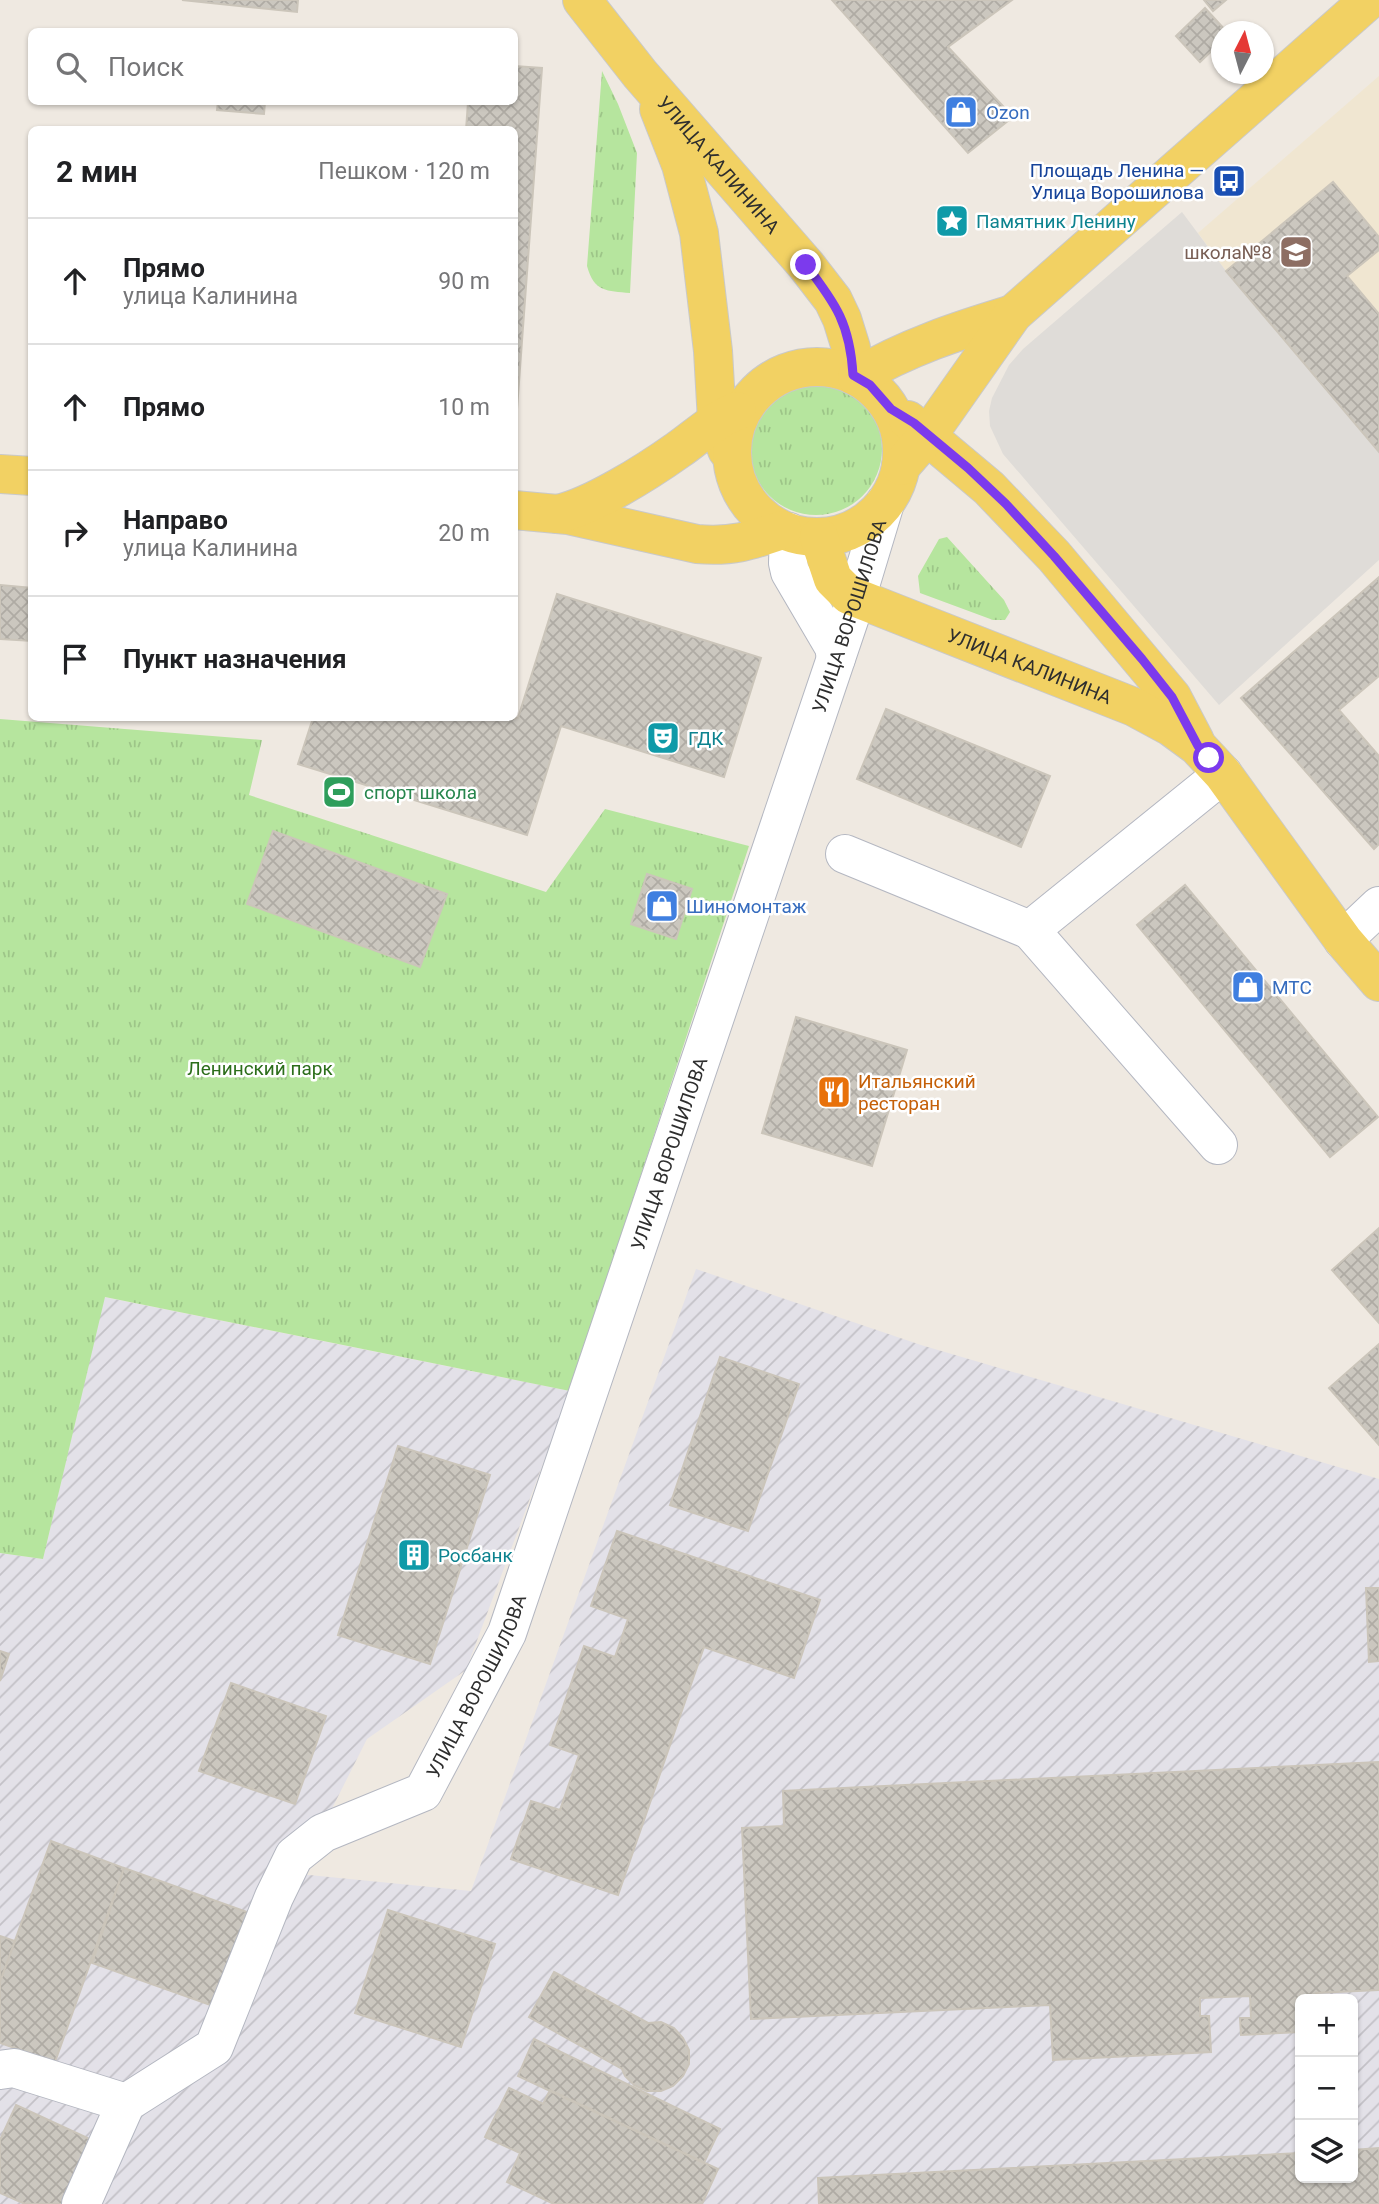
<!DOCTYPE html>
<html lang="ru">
<meta charset="utf-8">
<style>
:root{--surface:#fff;--page:#f2f2f2;--text:#202124;--muted:#757577;--line:#e0e0e0}
body{margin:0;font-family:Roboto,sans-serif;background:var(--page);color:var(--text)}
.controls{position:absolute;right:21px;bottom:21px;display:grid;overflow:hidden;border-radius:10px;box-shadow:0 2px 5px #0004}
.controls button{width:63px;height:63px;display:grid;place-items:center;padding:0;border:0;border-bottom:2px solid var(--line);background:var(--surface);color:var(--text);font:35px sans-serif}
.compass{position:absolute;left:1211px;top:21px;width:63px;height:63px;border-radius:50%;background:var(--surface);box-shadow:0 2px 5px #0004;rotate:6deg}
.stop{position:absolute;width:21px;height:21px;margin:-16px;border:5px solid #7c3aed;border-radius:50%;background:#fff}
.stop.end{background:#7c3aed;border-color:#fff;box-shadow:0 2px 7px #0008}
.list{margin:0;padding:0;list-style:none}
h2{display:flex;justify-content:space-between;align-items:center;height:91px;margin:0;padding:0 28px;font-size:30px}
h2 small{font-size:23px;font-weight:400;color:var(--muted)}
.list li{display:grid;grid-template-columns:46px 1fr auto;gap:21px;align-items:center;box-sizing:border-box;height:126px;padding:0 28px;border-top:2px solid var(--line)}
.list b{display:block;font-size:26px;white-space:nowrap}
.list p{margin:0;font-size:23px;white-space:nowrap;color:var(--muted)}
.list em{font-size:23px;font-style:normal;color:var(--muted)}
.icon{flex:none;width:38px;height:38px;fill:none;stroke:currentColor;stroke-width:2;stroke-linecap:round;stroke-linejoin:round}
.map{position:relative;flex:none;width:1379px;height:2204px;overflow:hidden}
.search{position:absolute;background:var(--surface);box-shadow:0 2px 5px #0004;left:28px;top:28px;width:490px;height:77px;display:flex;align-items:center;gap:18px;box-sizing:border-box;padding:0 24px;border-radius:10px;color:var(--muted);font-size:26px}
.panel{position:absolute;background:var(--surface);box-shadow:0 2px 5px #0004;left:28px;top:126px;width:490px;height:595px;border-radius:10px}
.map>svg:first-child{display:block}
.industrial{fill:url(#industrial-furrows);fill-rule:evenodd}
.education{fill:#f0e6d1}
.grass{fill:url(#grass-tufts)}
.plaza{fill:#dfdcd8}
.building{fill:url(#building-cross-hatch);stroke:#cbc5ba;stroke-width:2}
.lines{fill:none;stroke-linecap:round;stroke-linejoin:round}
.minor-casing{stroke:#b4b7c1;stroke-width:40}
.major-casing{stroke:#c9c9c9;stroke-width:40}
.minor{stroke:#fff;stroke-width:38}
.major{stroke:#f2d163;stroke-width:38}
.route{stroke:#7c3aed;stroke-width:9}
.labels{text-anchor:middle;dominant-baseline:central;stroke-width:5;stroke-linejoin:round;paint-order:stroke}
.shop-label{font-size:19px;fill:#366cbe;stroke:#fff;text-anchor:start}
.street-label{font-size:19px;fill:#2e2e2e;stroke:#fff}
.transit-label{font-size:19px;fill:#164399;stroke:#fff;text-anchor:end}
.culture-label{font-size:19px;fill:#0d838f;stroke:#fff;text-anchor:start}
.education-label{font-size:19px;fill:#785e54;stroke:#fff;text-anchor:end}
.leisure-label{font-size:19px;fill:#27864d;stroke:#fff;text-anchor:start}
.park-label{font-size:19px;fill:#2c6e1b;stroke:#fff}
.food-label{font-size:19px;fill:#c56008;stroke:#fff;text-anchor:start}
</style>
<div class="map">
<svg width="1379" height="2204" viewBox="0 0 1379 2204">
<defs>
<pattern id="industrial-furrows" width="10" height="10" patternUnits="userSpaceOnUse" patternTransform="scale(1.75)"><rect width="10" height="10" fill="#e3e1e8"/><path d="M-1 1l2-2M0 10L10 0M9 11l2-2" fill="none" stroke="#c3c1c7"/></pattern>
<pattern id="grass-tufts" width="24" height="20" patternUnits="userSpaceOnUse" patternTransform="scale(1.75)"><rect width="24" height="20" fill="#b6e59e"/><path d="M3 7l-1-3M5 7V3M7 7l1-3M15 17l-1-3M17 17v-4M19 17l1-3" fill="none" stroke="#9dc588"/></pattern>
<pattern id="building-cross-hatch" width="8" height="8" patternUnits="userSpaceOnUse" patternTransform="scale(1.75)"><rect width="8" height="8" fill="#cbc7bf"/><path d="M0 0l8 8M0 8l8-8" fill="none" stroke="#afaba4"/></pattern>
</defs>
<rect width="100%" height="100%" fill="#efe9e1"/>
<!-- industrial -->
<path class="industrial" d="M696 1269 921 1345 1379 1479V2204H0V1553L43 1559 104 1297 570 1391 466 1670 367 1739 299 1874 471 1891ZM1300 1999H1353V2178H1300Z"/>
<!-- education -->
<path class="education" d="M1379 76V452L1226 271 1198 233Z"/>
<!-- grass -->
<path class="grass" d="M602 71 618 104 637 153 630 293C607 291 594 292 587 266Z
M750 449a66 66 0 1 1 132 0a66 66 0 1 1-132 0Z
M947 537 1004 600 1010 612 1005 620H993L920 593 918 576 939 539Z
M0 719 262 740 249 795 546 892 605 809 749 846 570 1391 105 1297 43 1559 0 1553Z"/>
<!-- plaza -->
<path class="plaza" d="M1182 212 1226 271 1379 452V560L1219 705 1003 454 990 426 989 411 992 398 1009 365 1023 349Z"/>
<!-- building -->
<path class="building" d="M182 0H298L297 12Z
M832 0H1012L948 47 1013 117 968 153Z
M1204 0H1226L1213 11Z
M1205 8 1227 32H1222V41L1200 62 1176 36Z
M514 66 542 68 516 423 514 422V130H466L468 102H514Z
M218 102H265L264 114 217 110Z
M1333 182 1379 237V250L1347 276 1379 314V452L1226 271Z
M1379 577V676L1339 710 1379 756V844L1374 849 1241 698Z
M0 585 32 588V641L0 639Z
M557 594 761 658 724 777 561 726 527 835 298 764 313 718H518Z
M886 709 1050 776 1021 847 857 779Z
M273 831 447 894 420 967 247 904Z
M647 874 692 889 676 939 631 924Z
M1185 885 1378 1117 1330 1157 1137 925Z
M796 1017 907 1050 872 1166 762 1133Z
M1379 1228V1323L1332 1270Z
M1379 1344V1445L1329 1388Z
M720 1357 799 1384 748 1531 670 1505Z
M398 1446 490 1475 430 1664 338 1635Z
M617 1531 820 1600 794 1678 704 1647 618 1895 511 1859 531 1801 560 1810 579 1755 550 1745 584 1646 615 1657 628 1619 591 1606Z
M1366 1588H1379V1661L1369 1662Z
M0 1651 9 1654 0 1681Z
M231 1683 326 1716 295 1804 199 1771Z
M1379 1762V1990L1316 1993V1999H1300V2032L1241 2035 1240 2018H1251L1250 1996 1200 1998V2016H1209L1211 2052 1053 2060 1050 2005 751 2019 742 1828 784 1826 783 1791Z
M51 1841 124 1868 55 2062 0 2043V1982Z
M124 1868 250 1913 216 2007 92 1963Z
M388 1910 495 1944 461 2047 355 2013Z
M0 1936 15 1941 0 1982Z
M554 1972 648 2023 661 2022 674 2028 683 2038 689 2050V2064L683 2076 673 2086 661 2091H647L634 2085 625 2076 622 2069 529 2017Z
M534 2039 720 2129 704 2163 518 2076Z
M509 2088 543 2104 550 2090 718 2169 702 2204H554L507 2182 520 2153 485 2137Z
M16 2105 94 2141 65 2204H25L0 2193V2140Z
M1379 2148V2204H819L818 2178 1300 2153V2178H1353V2150Z"/>
<g class="lines">
<defs>
<g id="minor">
<path d="M789 532 788 563 790 572 834 647 836 658"/>
<path d="M845 854 1030 930"/>
<path d="M1343 940 1379 906"/>
<path d="M1218 1145 1030 930 1223 774"/>
<path d="M0 2070 14 2068 126 2103"/>
<path id="s1" d="M81 2204 126 2103 214 2047 274 1897 294 1856 323 1833 423 1792 507 1633 856 599 885 503"/>
</g>
<g id="major">
<path id="s2" d="M582 0 640 74 806 265 833 300 842 319 851 348 853 375"/>
<path d="M659 109 681 165 699 233 713 351 717 421 727 450"/>
<circle cx="817" cy="452" r="85"/>
<path d="M857 377C905 348 960 330 1013 314"/>
<path d="M908 420 989 488 1054 556 1172 697 1195 741"/>
<path d="M901 466 928 435 1013 314 1369 0"/>
<path d="M0 474 32 476"/>
<path d="M514 510 568 515 697 544C732 547 750 541 782 530"/>
<path d="M558 514C593 506 647 472 678 450 697 437 715 419 737 411"/>
<path id="s3" d="M819 537 833 579 849 595 1134 707 1171 727 1197 746 1223 774 1343 940 1379 982"/>
</g>
</defs>
<!-- minor casing -->
<use href="#minor" class="minor-casing"/>
<!-- major casing -->
<use href="#major" class="major-casing"/>
<!-- minor -->
<use href="#minor" class="minor"/>
<!-- major -->
<use href="#major" class="major"/>
</g>
<g class="lines">
<!-- route -->
<path class="route" d="M806 265C836 304 850 324 853 375L870 385 891 409 914 423 968 468 1006 504 1054 556 1142 659 1172 697 1198 746 1209 758"/>
</g>
<!-- icons -->
<defs>
<symbol id="shop-square" viewBox="-11 -11 22 22"><rect x="-9" y="-9" width="18" height="18" rx="4" fill="#3f7fe0" stroke="#fff"/><path d="M-5-2.5h2.3a2.7 3.5 0 0 1 5.4 0H5L5.5 6h-11ZM-1.5-2.5h3a1.5 2.3 0 0 0-3 0Z" fill="#fff"/></symbol>
<symbol id="bus-square" viewBox="-11 -11 22 22"><rect x="-9" y="-9" width="18" height="18" rx="4" fill="#1a4fb4" stroke="#fff"/><path d="M-5-6H5V4H4V6H2V4H-2V6H-4V4H-5ZM-3.5-4V0h7V-4ZM-3.5 1.2v1.5H-2V1.2ZM2 1.2v1.5H3.5V1.2Z" fill="#fff"/></symbol>
<symbol id="sight-square" viewBox="-11 -11 22 22"><rect x="-9" y="-9" width="18" height="18" rx="4" fill="#0f9aa8" stroke="#fff"/><path d="M0-6L1.8-2.2L6-1.7L2.9 1.2L3.7 5.4L0 3.3L-3.7 5.4L-2.9 1.2L-6-1.7L-1.8-2.2Z" fill="#fff"/></symbol>
<symbol id="school-square" viewBox="-11 -11 22 22"><rect x="-9" y="-9" width="18" height="18" rx="4" fill="#8d6e63" stroke="#fff"/><path d="M0-5L7-2L0 1L-7-2ZM-4 1L0 2.5L4 1V4Q0 6-4 4Z" fill="#fff"/></symbol>
<symbol id="theatre-square" viewBox="-11 -11 22 22"><rect x="-9" y="-9" width="18" height="18" rx="4" fill="#0f9aa8" stroke="#fff"/><path d="M-5-5.5Q0-4 5-5.5V0Q5 5 0 6Q-5 5-5 0ZM-3.3-2.5H-1v1.5H-3.3ZM1-2.5H3.3v1.5H1ZM-2.8 1Q0 5.5 2.8 1Z" fill="#fff"/></symbol>
<symbol id="stadium-square" viewBox="-11 -11 22 22"><rect x="-9" y="-9" width="18" height="18" rx="4" fill="#2e9e5b" stroke="#fff"/><path d="M0-5a6.5 5 0 1 0 0 10a6.5 5 0 1 0 0-10ZM-3.5-1.8h7v3.6h-7Z" fill="#fff"/></symbol>
<symbol id="restaurant-square" viewBox="-11 -11 22 22"><rect x="-9" y="-9" width="18" height="18" rx="4" fill="#e8710a" stroke="#fff"/><path d="M-5-6h1v4h1v-4h1v4h1v-4h1v5L-1.5 .5V6h-2V.5L-5-1ZM5-6V6H3V1.5H1.5Q1.5-4 5-6Z" fill="#fff"/></symbol>
<symbol id="building-square" viewBox="-11 -11 22 22"><rect x="-9" y="-9" width="18" height="18" rx="4" fill="#0f9aa8" stroke="#fff"/><path d="M-4-6H4V6H1V3H-1V6H-4ZM-2.5-4.3h1.7v1.8h-1.7ZM.8-4.3h1.7v1.8H.8ZM-2.5-1h1.7V.8h-1.7ZM.8-1h1.7V.8H.8Z" fill="#fff"/></symbol>
</defs>
<g fill-rule="evenodd">
<use href="#shop-square" x="942" y="93" width="38" height="38"/>
<use href="#bus-square" x="1210" y="162" width="38" height="38"/>
<use href="#sight-square" x="933" y="202" width="38" height="38"/>
<use href="#school-square" x="1277" y="233" width="38" height="38"/>
<use href="#theatre-square" x="644" y="719" width="38" height="38"/>
<use href="#stadium-square" x="320" y="773" width="38" height="38"/>
<use href="#shop-square" x="643" y="887" width="38" height="38"/>
<use href="#shop-square" x="1229" y="968" width="38" height="38"/>
<use href="#restaurant-square" x="815" y="1073" width="38" height="38"/>
<use href="#building-square" x="395" y="1536" width="38" height="38"/>
</g>
<g class="labels">
<!-- shop labels -->
<g class="shop-label">
<text x="986" y="112">Ozon</text>
<text x="686" y="906">Шиномонтаж</text>
<text x="1272" y="987">МТС</text>
</g>
<!-- street labels -->
<g class="street-label">
<text stroke="none"><textPath href="#s2" startOffset="214">УЛИЦА КАЛИНИНА</textPath></text>
<text stroke="none"><textPath href="#s1" startOffset="1820">УЛИЦА ВОРОШИЛОВА</textPath></text>
<text stroke="none"><textPath href="#s3" startOffset="261">УЛИЦА КАЛИНИНА</textPath></text>
<text stroke="none"><textPath href="#s1" startOffset="1253">УЛИЦА ВОРОШИЛОВА</textPath></text>
<text stroke="none"><textPath href="#s1" startOffset="686">УЛИЦА ВОРОШИЛОВА</textPath></text>
</g>
<!-- transit labels -->
<g class="transit-label">
<text x="1204" y="170">Площадь Ленина —<tspan x="1204" dy="22">Улица Ворошилова</tspan></text>
</g>
<!-- culture labels -->
<g class="culture-label">
<text x="976" y="221">Памятник Ленину</text>
<text x="688" y="738">ГДК</text>
<text x="438" y="1555">Росбанк</text>
</g>
<!-- education labels -->
<g class="education-label">
<text x="1272" y="252">школа№8</text>
</g>
<!-- leisure labels -->
<g class="leisure-label">
<text x="364" y="792">спорт школа</text>
</g>
<!-- park labels -->
<g class="park-label">
<text x="260" y="1068">Ленинский парк</text>
</g>
<!-- food labels -->
<g class="food-label">
<text x="858" y="1081">Итальянский<tspan x="858" dy="22">ресторан</tspan></text>
</g>
</g>
</svg>
<div class="controls">
<button>+</button>
<button>−</button>
<button><svg class="icon" aria-label="layers" viewBox="0 0 24 24"><path d="M12 4l9 5-9 5-9-5zM3 14l9 5 9-5"/></svg></button>
</div>
<svg class="compass" viewBox="-18 -18 36 36"><path d="M0-13l5 13h-10z" fill="#e53935"/><path d="M0 13l5-13h-10z" fill="#757577"/></svg>
<div class="stop" style="left:1209px;top:758px"></div>
<div class="stop end" style="left:806px;top:265px"></div>
<div class="search"><svg class="icon" aria-label="search" viewBox="0 0 24 24"><circle cx="10" cy="10" r="6"/><path d="M15 15l6 6"/></svg>Поиск</div>
<section class="panel">
<h2>2 мин<small>Пешком · 120 m</small></h2>
<ul class="list">
<li><svg class="icon" aria-label="ahead" viewBox="0 0 24 24"><path d="M12 20V5M6 11l6-6 6 6"/></svg><div><b>Прямо</b><p>улица Калинина</p></div><em>90 m</em></li>
<li><svg class="icon" aria-label="ahead" viewBox="0 0 24 24"><path d="M12 20V5M6 11l6-6 6 6"/></svg><div><b>Прямо</b></div><em>10 m</em></li>
<li><svg class="icon" aria-label="right" viewBox="0 0 24 24"><path d="M7 20v-9h11M14 6l5 5-5 5"/></svg><div><b>Направо</b><p>улица Калинина</p></div><em>20 m</em></li>
<li><svg class="icon" aria-label="arrive" viewBox="0 0 24 24"><path d="M6 21V4h12l-3 4 3 4H6"/></svg><div><b>Пункт назначения</b></div></li>
</ul>
</section>
</div>
